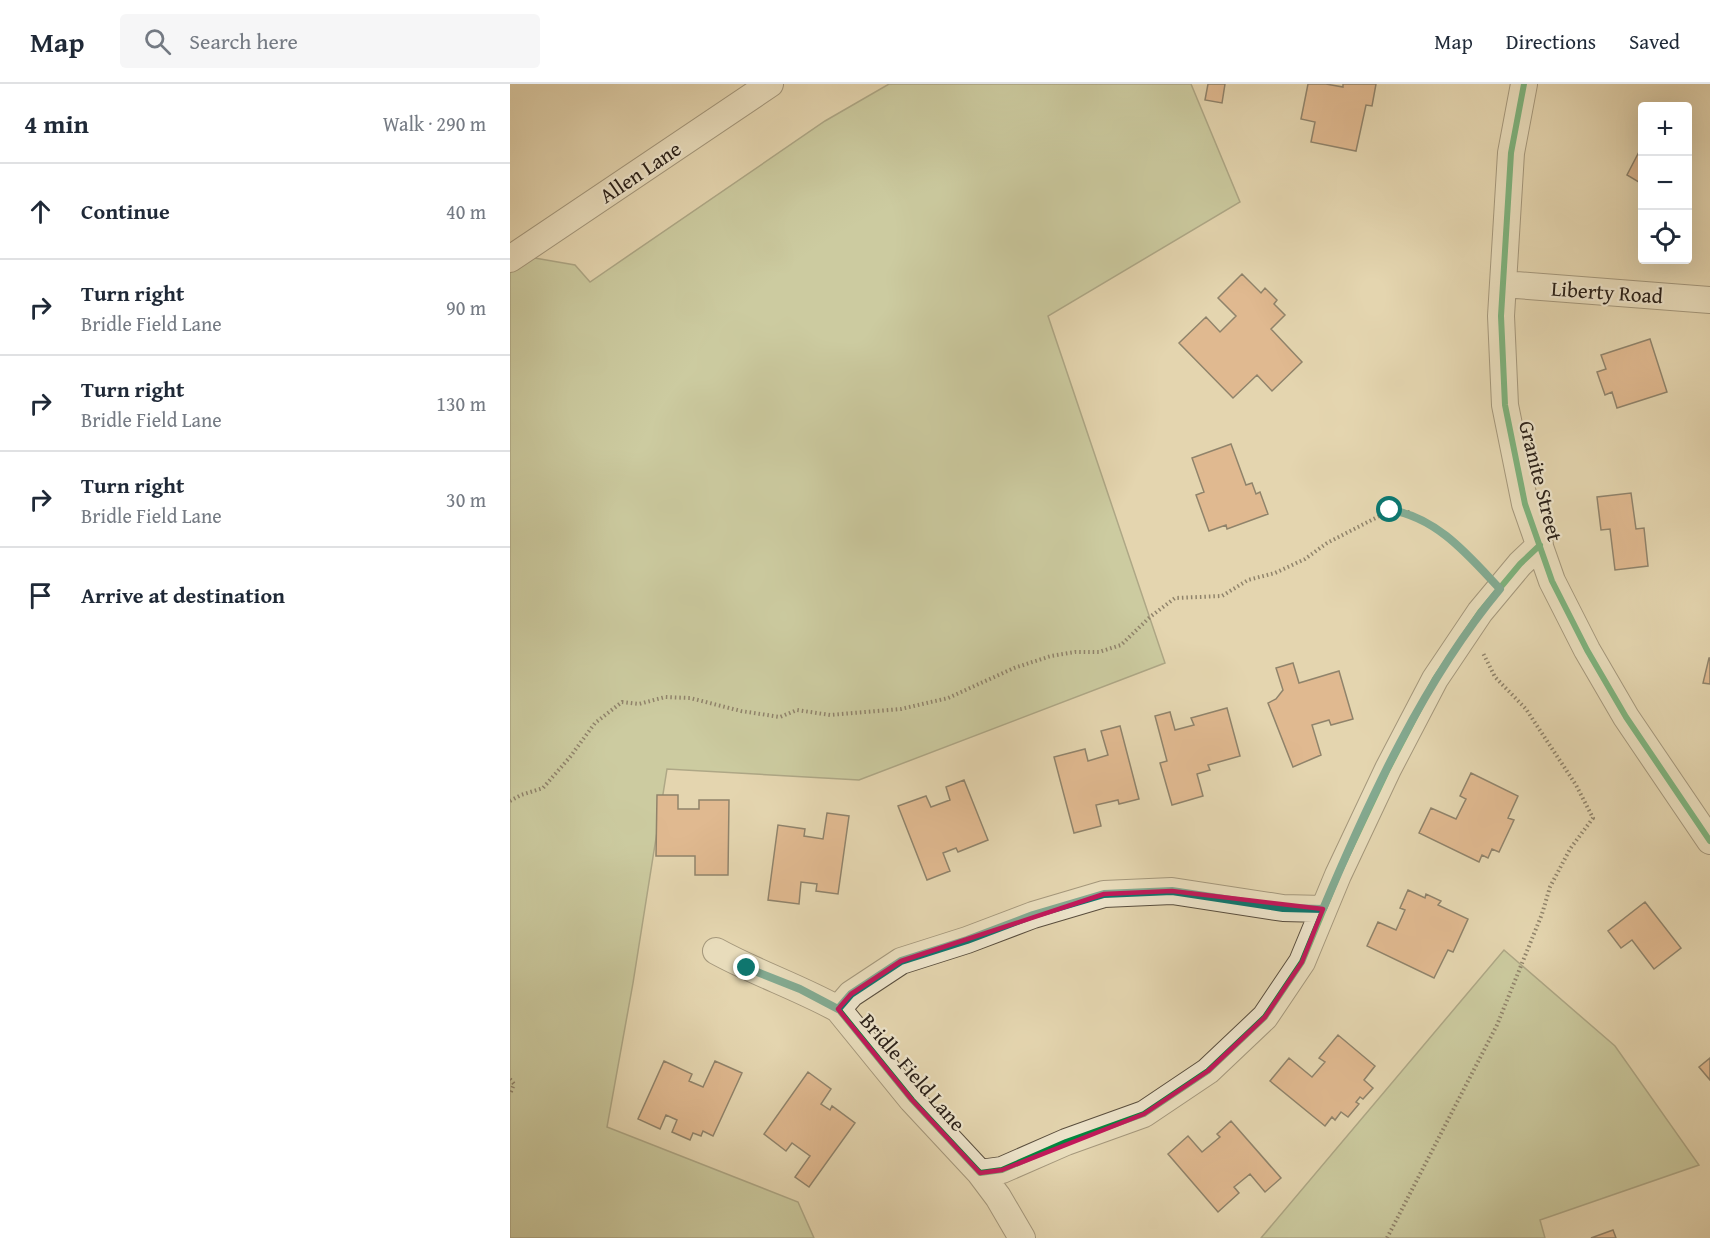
<!DOCTYPE html>
<meta charset="utf-8">
<style>
:root{--surface:#fff;--page:#f6f6f7;--text:#1f2937;--muted:#747a83;--line:#e0e1e3}
body{margin:0;font-family:"Gentium Book Plus",serif;background:var(--page);color:var(--text)}
.controls{position:absolute;right:18px;top:18px;display:grid;overflow:hidden;border-radius:6px;box-shadow:0 6px 24px #0002}
.controls button{width:54px;height:54px;display:grid;place-items:center;padding:0;border:0;border-bottom:2px solid var(--line);background:var(--surface);color:var(--text);font:30px sans-serif}
.stop{position:absolute;width:18px;height:18px;margin:-14px;border:4px solid #0f766e;border-radius:50%;background:#fff}
.stop.end{background:#0f766e;border-color:#fff;box-shadow:0 2px 6px #0008}
.list{margin:0;padding:0;list-style:none}
h2{display:flex;justify-content:space-between;align-items:center;height:78px;margin:0;padding:0 24px;font-size:26px}
h2 small{font-size:20px;font-weight:400;color:var(--muted)}
.list li{display:grid;grid-template-columns:39px 1fr auto;gap:18px;align-items:center;box-sizing:border-box;height:96px;padding:0 24px;border-top:2px solid var(--line)}
.list b{display:block;font-size:22px;white-space:nowrap}
.list p{margin:0;font-size:20px;white-space:nowrap;color:var(--muted)}
.list em{font-size:20px;font-style:normal;color:var(--muted)}
.icon{flex:none;width:33px;height:33px;fill:none;stroke:currentColor;stroke-width:2;stroke-linecap:round;stroke-linejoin:round}
.map{position:relative;flex:none;width:1200px;height:1154px;overflow:hidden}
header{display:flex;align-items:center;gap:36px;box-sizing:border-box;height:84px;padding:0 30px;background:var(--surface);border-bottom:2px solid var(--line)}
header strong{font-size:28px}
nav{display:flex;gap:33px;margin-inline-start:auto;font-size:21px}
.search{width:420px;height:54px;background:var(--page);display:flex;align-items:center;gap:15px;box-sizing:border-box;padding:0 21px;border-radius:6px;color:var(--muted);font-size:22px}
main{display:flex}
aside{flex:1;background:var(--surface)}
.map>svg:first-child{display:block}
.green{fill:#afbe8f;stroke:#6d7054;stroke-width:1.5}
.building{fill:#dc986b;stroke:#2b2119;stroke-width:1.5}
.lines{fill:none;stroke-linecap:round;stroke-linejoin:round}
.street-casing{stroke:#594e3e;stroke-width:28}
.path{stroke:#2b2119;stroke-width:4;stroke-dasharray:1.5 3;stroke-linecap:butt}
.street{stroke:#ede4cb;stroke-width:26}
.cycleway-casing{stroke:#ede4cb;stroke-width:10}
.cycleway{stroke:#00873e;stroke-width:6}
.route{stroke:#0f766e;stroke-width:8}
.marked{fill:none;stroke:#c2185b;stroke-width:4.5;stroke-linejoin:round}
.labels{text-anchor:middle;dominant-baseline:central;stroke-width:4.5;stroke-linejoin:round;paint-order:stroke}
.street-label{font-size:21px;fill:#2b2119;stroke:#ede4cb}
</style>
<header>
<strong>Map</strong>
<div class="search"><svg class="icon" aria-label="search" viewBox="0 0 24 24"><circle cx="10" cy="10" r="6"/><path d="M15 15l6 6"/></svg>Search here</div>
<nav><a>Map</a><a>Directions</a><a>Saved</a></nav>
</header>
<main>
<aside>
<h2>4 min<small>Walk · 290 m</small></h2>
<ul class="list">
<li><svg class="icon" aria-label="ahead" viewBox="0 0 24 24"><path d="M12 20V5M6 11l6-6 6 6"/></svg><div><b>Continue</b></div><em>40 m</em></li>
<li><svg class="icon" aria-label="right" viewBox="0 0 24 24"><path d="M7 20v-9h11M14 6l5 5-5 5"/></svg><div><b>Turn right</b><p>Bridle Field Lane</p></div><em>90 m</em></li>
<li><svg class="icon" aria-label="right" viewBox="0 0 24 24"><path d="M7 20v-9h11M14 6l5 5-5 5"/></svg><div><b>Turn right</b><p>Bridle Field Lane</p></div><em>130 m</em></li>
<li><svg class="icon" aria-label="right" viewBox="0 0 24 24"><path d="M7 20v-9h11M14 6l5 5-5 5"/></svg><div><b>Turn right</b><p>Bridle Field Lane</p></div><em>30 m</em></li>
<li><svg class="icon" aria-label="arrive" viewBox="0 0 24 24"><path d="M6 21V4h12l-3 4 3 4H6"/></svg><div><b>Arrive at destination</b></div></li>
</ul>
</aside>
<div class="map">
<svg width="1200" height="1154" viewBox="0 0 1200 1154">
<rect width="100%" height="100%" fill="#e4d5af"/>
<filter id="stains"><feTurbulence type="fractalNoise" baseFrequency=".00333" numOctaves="4"/><feColorMatrix values="0 0 0 0 .2 0 0 0 0 .09 0 0 0 0 .02 0 0 0 .5 -.17"/></filter>
<radialGradient id="worn" r=".72"><stop offset=".6" stop-color="#630" stop-opacity="0"/><stop offset="1" stop-color="#630" stop-opacity=".3"/></radialGradient>
<!-- green -->
<path class="green" d="M379 0H681L730 118 538 232 655 579 349 696 157 685 123 899 97 1043 288 1118 304 1154H0V181L19 173 65 181 80 198 315 37Z
M994 866 1105 962 1189 1081 1030 1136 1035 1154H751Z"/>
<!-- building -->
<path class="building" d="M698 0H715L712 19 695 16Z
M798 0H816L833 3V0H866L862 22 856 21 846 67 801 58 805 38 791 35Z
M1132 62V100L1117 91Z
M732 190 751 209 755 204 767 216 764 220 775 231 761 245 792 278 762 307 747 291 723 314 669 259 696 233 710 248 726 232 708 214Z
M1140 255 1157 308 1107 324 1102 308 1095 311 1087 288 1096 285 1091 271Z
M721 360 736 401 742 399 746 410 750 408 758 430 717 445 716 441 699 447 686 411 694 408 682 374Z
M1121 409 1126 445 1134 444 1138 482 1105 486 1100 445 1091 446 1087 413Z
M1199 574H1200V600L1193 599Z
M783 579 789 599 829 587 843 635 821 641 819 636 802 641 811 671 783 683 758 619 766 615 773 606 766 584Z
M717 624 730 672 698 681 700 686 687 690 693 712 662 721 650 679 657 677 645 632 660 628 665 646 684 641 681 634Z
M610 642 629 715 609 720 608 716 586 721 591 742 564 749 544 673 575 665 578 677 598 671 591 647Z
M961 689 1008 712 998 734 1004 736 989 768 982 765 978 774 972 771 969 778 909 749 921 724 946 735 956 715 950 712Z
M454 696 478 756 448 768 446 764 433 769 440 787 417 796 388 722 416 712 421 723 440 716 436 703Z
M147 711H168V725H189V716H219L218 791H185V772H146Z
M317 729 339 732 328 810 306 807 307 800 291 798 289 820 258 816 268 741 295 745 294 752 313 755Z
M898 806 915 814 916 810 931 817 928 821 958 835 943 868 938 866 924 894 857 862 868 838 886 846 895 826 890 824Z
M1135 818 1171 864 1144 885 1122 856 1111 864 1098 847Z
M828 951 865 982 854 996 863 1004 853 1015 850 1013 846 1018 849 1020 838 1033 831 1028 825 1036 822 1033 815 1042 760 997 779 974 802 993 815 978 809 974Z
M1200 974V996L1189 983Z
M154 977 182 990 179 997 193 1003 205 977 232 989 203 1052 193 1047 191 1052 183 1049 180 1056 162 1048 167 1036 156 1031 150 1045 128 1035Z
M298 988 321 1005 311 1020 320 1026 322 1022 345 1039 299 1103 285 1093 300 1072 282 1059 276 1067 254 1050Z
M721 1037 771 1094 755 1108 740 1090 724 1103 729 1109 708 1128 658 1070 678 1052 692 1068 710 1053 707 1050Z
M1103 1146 1106 1154H1081Z"/>
<g class="lines">
<defs>
<path id="street" d="M1014 0 1001 69 991 232 995 321 1015 420 1042 497 1077 566 1116 633 1200 757
M0 175 260 0
M993 200 1200 216
M813 825 773 824 662 807 594 810 523 831 457 856 391 877 341 910 328 925 402 1016 470 1089 492 1086 556 1058 634 1030 698 987 755 933 792 878 828 791 878 685 925 595 970 528 1010 480 1030 461
M206 867C246 889 288 903 328 925
M470 1089 488 1113 512 1154"/>
</defs>
<!-- street casing -->
<use href="#street" class="street-casing"/>
<!-- path -->
<path class="path" d="M0 717 11 711 33 704 60 673 85 639 112 618 129 620 155 613 180 614 231 627 270 633 287 626 320 631 391 625 438 614 504 584 541 572 565 568H589L611 561 640 533 665 514 712 512 738 496 765 489 795 475 817 459 881 426 898 428 919 441 946 459 973 487
M0 995 4 1000 0 1010
M877 1154 987 941 1032 830 1040 803 1060 765 1083 734 1066 701 1016 625 985 593 973 569"/>
<!-- street -->
<use href="#street" class="street"/>
<defs>
<path id="cycleway" d="M1014 0 1001 69 991 232 995 321 1015 420 1042 497 1077 566 1116 633 1200 757
M813 825 773 824 662 807 594 810 523 831 457 856 391 877 341 910 328 925 402 1016 470 1089 492 1086 556 1058 634 1030 698 987 755 933 792 878 828 791 878 685 925 595 970 528 1010 480 1030 461"/>
</defs>
<!-- cycleway casing -->
<use href="#cycleway" class="cycleway-casing"/>
<!-- cycleway -->
<use href="#cycleway" class="cycleway"/>
</g>
<g class="lines">
<!-- route -->
<path class="route" d="M237 884 290 905 328 925 341 910 391 877 457 856 523 831 594 810 662 807 773 824 813 825C859 716 914 596 990 505 959 472 927 433 880 426"/>
</g>
<!-- marked area -->
<path d="M0 0H1200V1154H0ZM662 807 813 825 792 878 755 933 698 987 634 1030 492 1086 470 1089 402 1016 328 925 341 910 391 877 594 810Z" fill="#e4d5af" fill-opacity=".55" fill-rule="evenodd"/>
<path class="marked" d="M662 807 813 825 792 878 755 933 698 987 634 1030 492 1086 470 1089 402 1016 328 925 341 910 391 877 594 810Z"/>
<g class="labels">
<!-- street labels -->
<g class="street-label">
<text transform="translate(130 88) rotate(-34)">Allen Lane</text>
<text transform="translate(1097 208) rotate(4)">Liberty Road</text>
<text transform="translate(1031 397) rotate(76)">Granite Street</text>
<text transform="translate(403 988) rotate(49)">Bridle Field Lane</text>
</g>
</g>
<rect width="100%" height="100%" filter="url(#stains)"/>
<rect width="100%" height="100%" fill="url(#worn)"/>
</svg>
<div class="controls">
<button>+</button>
<button>−</button>
<button><svg class="icon" aria-label="locate" viewBox="0 0 24 24"><circle cx="12" cy="12" r="6"/><path d="M12 2v4M12 18v4M2 12h4M18 12h4"/></svg></button>
</div>
<div class="stop" style="left:880px;top:426px"></div>
<div class="stop end" style="left:237px;top:884px"></div>
</div>
</main>
